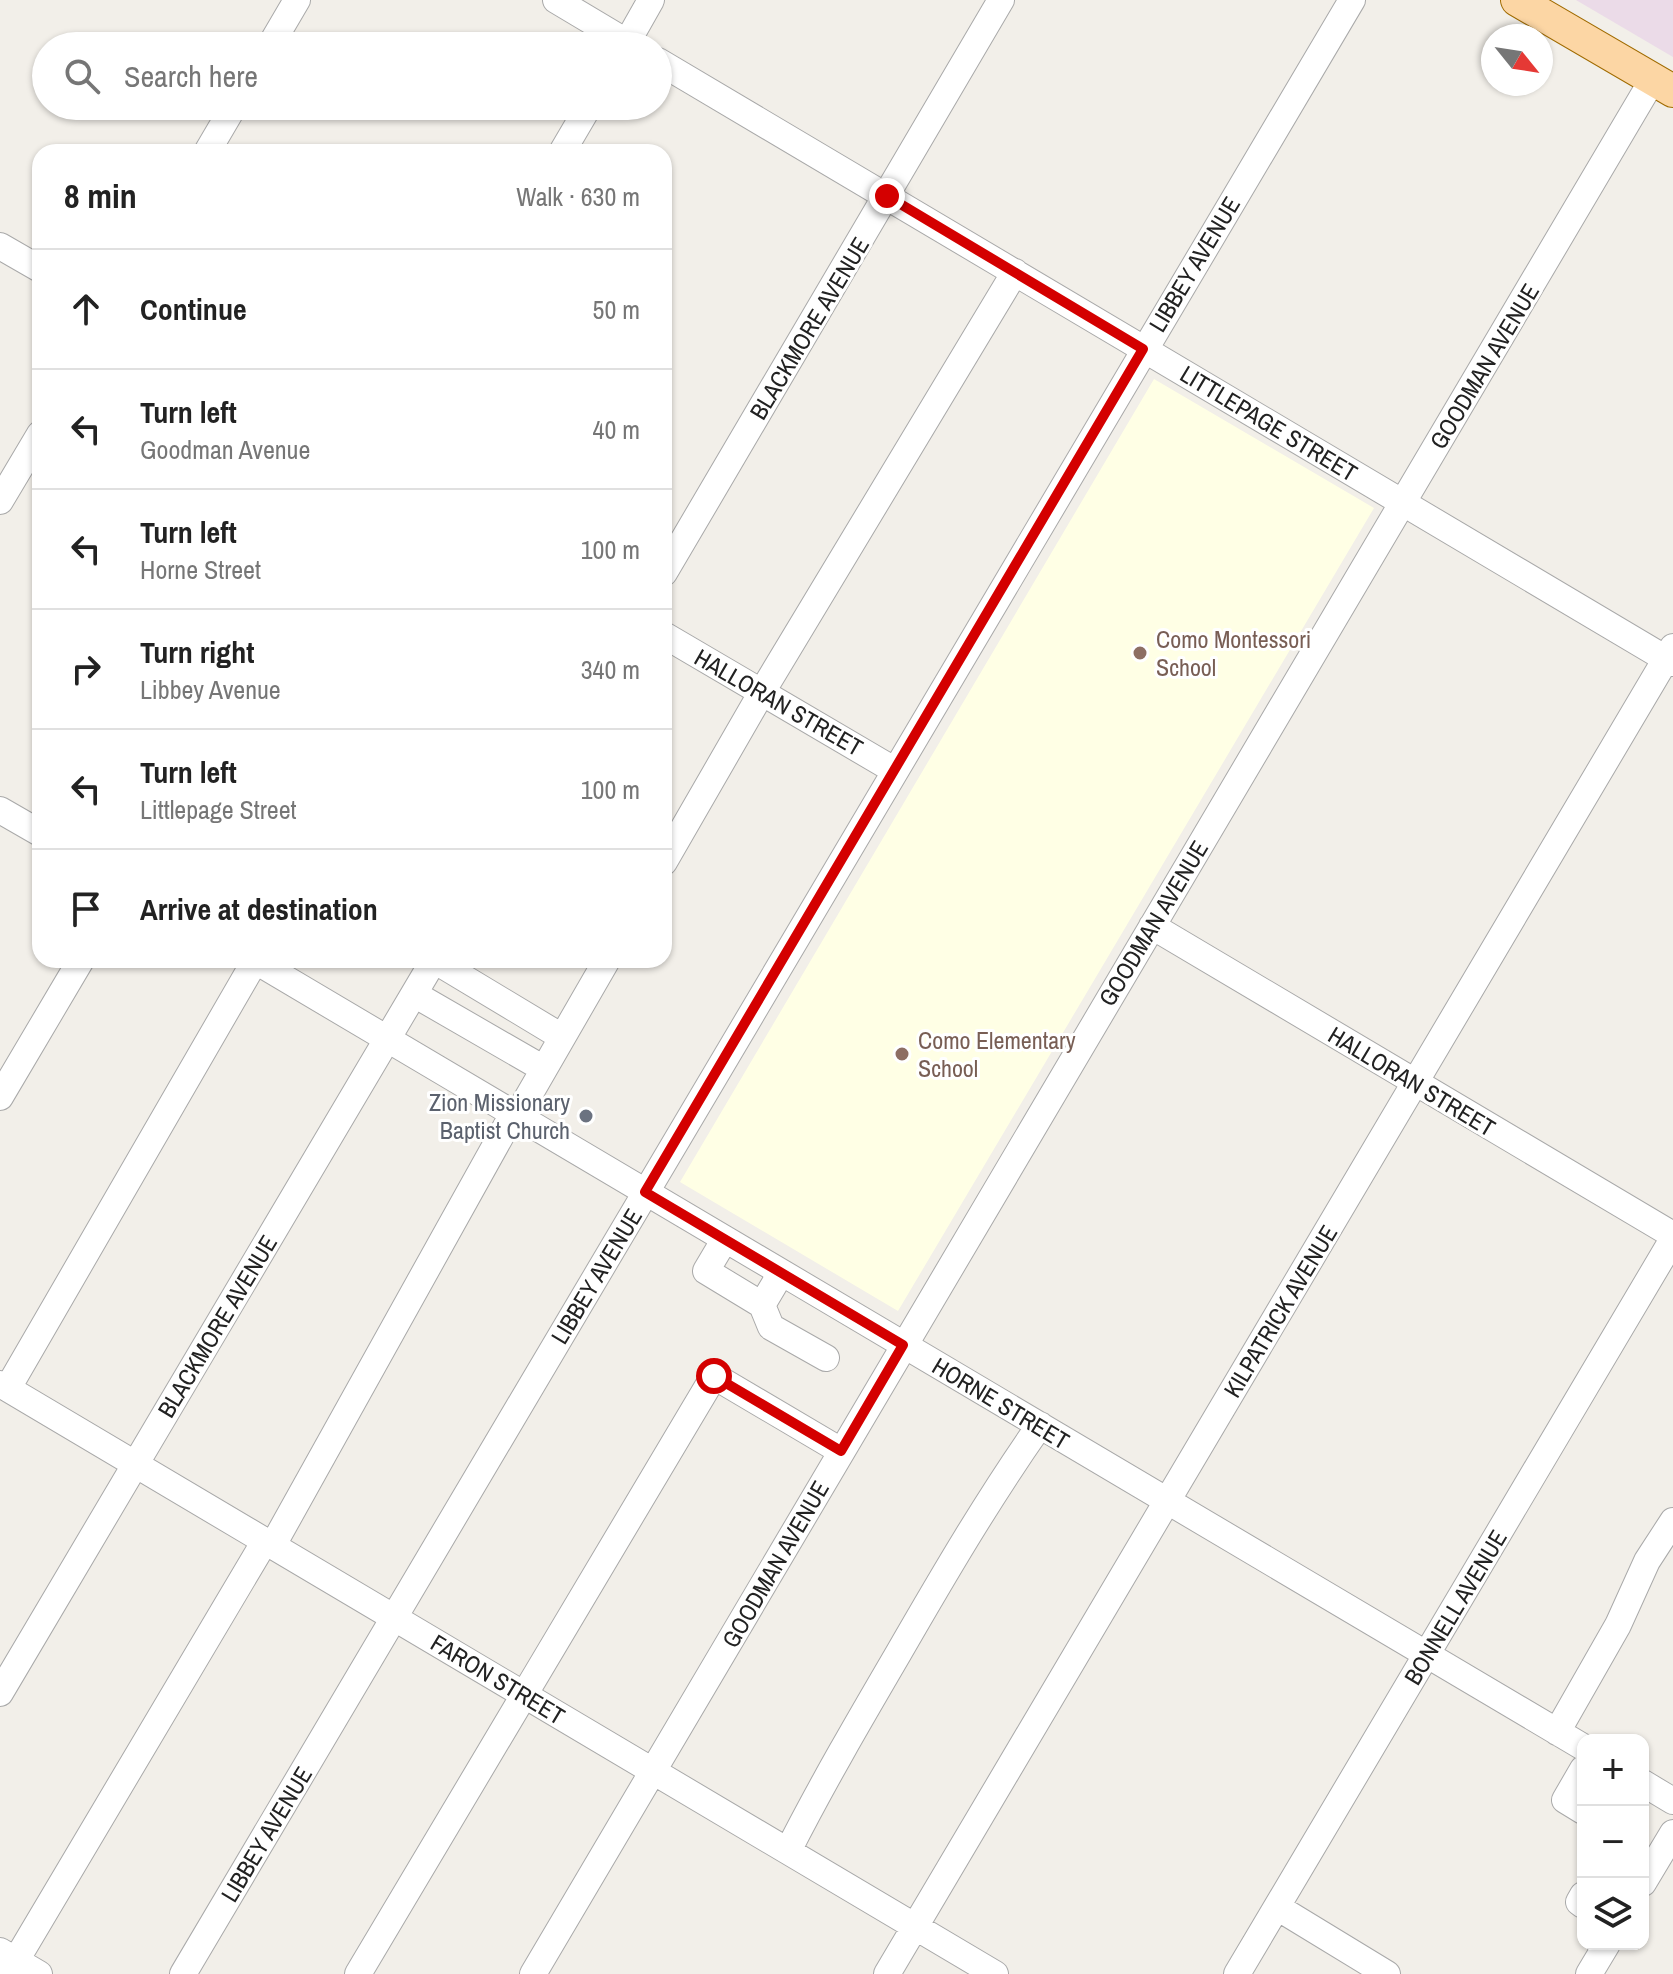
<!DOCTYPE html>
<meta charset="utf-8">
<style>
:root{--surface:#fff;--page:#f2f2f2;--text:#222;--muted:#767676;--line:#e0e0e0}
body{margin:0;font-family:"Archivo Narrow",sans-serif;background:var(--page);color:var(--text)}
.controls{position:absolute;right:24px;bottom:24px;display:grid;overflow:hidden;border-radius:16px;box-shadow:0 2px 6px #0004}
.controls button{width:72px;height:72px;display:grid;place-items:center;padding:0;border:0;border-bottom:2px solid var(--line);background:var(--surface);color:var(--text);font:40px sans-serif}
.compass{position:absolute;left:1481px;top:24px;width:72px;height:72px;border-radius:50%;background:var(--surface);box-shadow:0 2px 6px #0004;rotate:120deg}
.stop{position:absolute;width:24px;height:24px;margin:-18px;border:6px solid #d40000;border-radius:50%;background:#fff}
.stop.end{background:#d40000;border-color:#fff;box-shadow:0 2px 8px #0008}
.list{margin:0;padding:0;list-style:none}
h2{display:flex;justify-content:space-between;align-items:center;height:104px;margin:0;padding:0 32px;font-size:34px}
h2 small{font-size:26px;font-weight:400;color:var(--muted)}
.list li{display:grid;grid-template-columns:52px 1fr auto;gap:24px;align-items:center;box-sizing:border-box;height:120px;padding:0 32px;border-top:2px solid var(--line)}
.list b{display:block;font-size:30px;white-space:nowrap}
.list p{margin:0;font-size:26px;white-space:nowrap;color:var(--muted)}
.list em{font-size:26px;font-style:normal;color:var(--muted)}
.icon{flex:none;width:44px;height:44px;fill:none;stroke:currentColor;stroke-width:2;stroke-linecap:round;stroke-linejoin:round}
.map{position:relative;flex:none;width:1673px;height:1974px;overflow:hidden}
.search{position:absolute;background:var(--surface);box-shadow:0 2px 6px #0004;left:32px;top:32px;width:640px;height:88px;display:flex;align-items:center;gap:20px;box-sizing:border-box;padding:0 28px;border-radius:44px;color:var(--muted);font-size:30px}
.panel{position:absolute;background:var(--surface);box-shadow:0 2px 6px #0004;left:32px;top:144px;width:640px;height:824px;border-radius:24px}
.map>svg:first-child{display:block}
.industrial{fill:#ebdbe8}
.education{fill:#ffffe5}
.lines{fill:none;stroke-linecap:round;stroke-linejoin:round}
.minor-casing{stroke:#a9a9a9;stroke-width:28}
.major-casing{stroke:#a06b00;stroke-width:34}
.minor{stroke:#fff;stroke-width:26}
.major{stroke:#fcd6a4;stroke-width:32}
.route{stroke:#d40000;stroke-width:10}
.education-dot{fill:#8d6e63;stroke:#fff;stroke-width:3}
.worship-dot{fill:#6b7280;stroke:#fff;stroke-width:3}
.labels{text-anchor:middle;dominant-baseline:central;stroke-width:6;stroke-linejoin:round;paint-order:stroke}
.street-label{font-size:24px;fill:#222;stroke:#fff}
.education-label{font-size:24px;fill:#785e54;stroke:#fff;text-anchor:start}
.worship-label{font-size:24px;fill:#5b616d;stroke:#fff;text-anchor:end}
</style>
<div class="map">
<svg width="1673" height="1974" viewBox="0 0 1673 1974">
<rect width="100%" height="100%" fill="#f2efe9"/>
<!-- industrial -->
<path class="industrial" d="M1576 0H1673V57Z"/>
<!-- education -->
<path class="education" d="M1154 379 1374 508 898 1311 680 1182Z"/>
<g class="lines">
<defs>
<path id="minor" d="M556 0 633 46
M270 46 297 0
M625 46 651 0
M658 61 1673 663
M207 152 234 106
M562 152 589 106
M0 246 40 269
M0 501 40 434
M664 573 1001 0
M664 635 894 770
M0 810 40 833
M664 862 762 692 1015 272
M1152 926 1673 1235
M254 960 1583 1747
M434 960 562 1037
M414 994 544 1069
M0 1097 81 960
M517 1116 607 960
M725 1239 706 1271 762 1305 781 1273
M762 1305 771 1327 826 1358
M0 1384 995 1974
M8 1388 255 961
M273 1545 513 1114
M0 1693 434 960
M1557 1732 1618 1625 1647 1561 1673 1521
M1583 1769 1565 1800 1583 1811
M1643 1783 1673 1801
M788 1851C822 1784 860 1719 898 1654 943 1576 988 1499 1040 1425
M1643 1883 1673 1833
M1583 1895 1579 1902 1583 1905
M1277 1907 1387 1974
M0 1951 39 1974
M8 1974 265 1541
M183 1974 1352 0
M358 1974 714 1376 841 1451
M533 1974 1653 79
M887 1974 1673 647
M1237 1974 1673 1239
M1589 1974 1607 1944"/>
<path id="major" d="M1517 0 1673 91"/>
</defs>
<!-- minor casing -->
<use href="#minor" class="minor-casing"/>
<!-- major casing -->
<use href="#major" class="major-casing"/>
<!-- minor -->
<use href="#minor" class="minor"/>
<!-- major -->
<use href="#major" class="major"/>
</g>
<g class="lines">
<!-- route -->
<path class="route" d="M714 1376 841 1451 903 1345 645 1192 1143 349 887 196"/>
</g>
<!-- markers -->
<g class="education-dot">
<circle cx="1140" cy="653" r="8"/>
<circle cx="902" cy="1054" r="8"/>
</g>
<circle class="worship-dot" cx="586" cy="1116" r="8"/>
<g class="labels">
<!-- street labels -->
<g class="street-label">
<text transform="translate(1194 264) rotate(-59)">LIBBEY AVENUE</text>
<text transform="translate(809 328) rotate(-59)">BLACKMORE AVENUE</text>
<text transform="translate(1484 366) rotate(-59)">GOODMAN AVENUE</text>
<text transform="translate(1269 423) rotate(31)">LITTLEPAGE STREET</text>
<text transform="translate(779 702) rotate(30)">HALLORAN STREET</text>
<text transform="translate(1153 923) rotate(-59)">GOODMAN AVENUE</text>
<text transform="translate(1412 1081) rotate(31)">HALLORAN STREET</text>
<text transform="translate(596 1276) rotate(-59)">LIBBEY AVENUE</text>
<text transform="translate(1280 1311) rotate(-59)">KILPATRICK AVENUE</text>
<text transform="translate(217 1326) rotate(-59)">BLACKMORE AVENUE</text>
<text transform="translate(1001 1403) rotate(31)">HORNE STREET</text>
<text transform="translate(775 1564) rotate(-60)">GOODMAN AVENUE</text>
<text transform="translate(1455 1607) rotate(-59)">BONNELL AVENUE</text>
<text transform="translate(498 1679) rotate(31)">FARON STREET</text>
<text transform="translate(266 1834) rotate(-59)">LIBBEY AVENUE</text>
</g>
<!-- education labels -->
<g class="education-label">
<text x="1156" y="639">Como Montessori<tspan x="1156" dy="28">School</tspan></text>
<text x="918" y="1040">Como Elementary<tspan x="918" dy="28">School</tspan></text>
</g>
<!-- worship labels -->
<g class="worship-label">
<text x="570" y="1102">Zion Missionary<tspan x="570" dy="28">Baptist Church</tspan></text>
</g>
</g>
</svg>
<div class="controls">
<button>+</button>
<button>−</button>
<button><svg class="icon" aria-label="layers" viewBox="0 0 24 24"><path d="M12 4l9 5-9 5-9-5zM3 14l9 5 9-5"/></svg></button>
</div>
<svg class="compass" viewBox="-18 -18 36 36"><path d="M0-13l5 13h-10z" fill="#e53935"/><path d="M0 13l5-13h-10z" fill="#767676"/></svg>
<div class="stop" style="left:714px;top:1376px"></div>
<div class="stop end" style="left:887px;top:196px"></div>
<div class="search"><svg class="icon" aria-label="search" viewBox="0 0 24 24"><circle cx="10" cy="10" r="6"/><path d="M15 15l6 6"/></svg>Search here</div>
<section class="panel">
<h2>8 min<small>Walk · 630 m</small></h2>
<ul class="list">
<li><svg class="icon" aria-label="ahead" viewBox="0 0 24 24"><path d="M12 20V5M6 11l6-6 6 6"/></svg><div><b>Continue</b></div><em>50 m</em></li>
<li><svg class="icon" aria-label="left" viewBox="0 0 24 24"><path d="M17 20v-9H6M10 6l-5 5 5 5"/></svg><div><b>Turn left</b><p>Goodman Avenue</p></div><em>40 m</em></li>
<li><svg class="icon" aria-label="left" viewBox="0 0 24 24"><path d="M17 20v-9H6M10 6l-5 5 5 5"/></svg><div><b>Turn left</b><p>Horne Street</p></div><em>100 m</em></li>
<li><svg class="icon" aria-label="right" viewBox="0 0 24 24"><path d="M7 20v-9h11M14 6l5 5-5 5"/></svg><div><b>Turn right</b><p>Libbey Avenue</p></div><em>340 m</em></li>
<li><svg class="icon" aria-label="left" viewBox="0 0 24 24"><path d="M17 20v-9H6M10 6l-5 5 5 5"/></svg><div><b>Turn left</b><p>Littlepage Street</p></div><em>100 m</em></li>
<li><svg class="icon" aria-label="arrive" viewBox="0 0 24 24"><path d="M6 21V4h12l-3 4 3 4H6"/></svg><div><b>Arrive at destination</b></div></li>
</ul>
</section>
</div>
